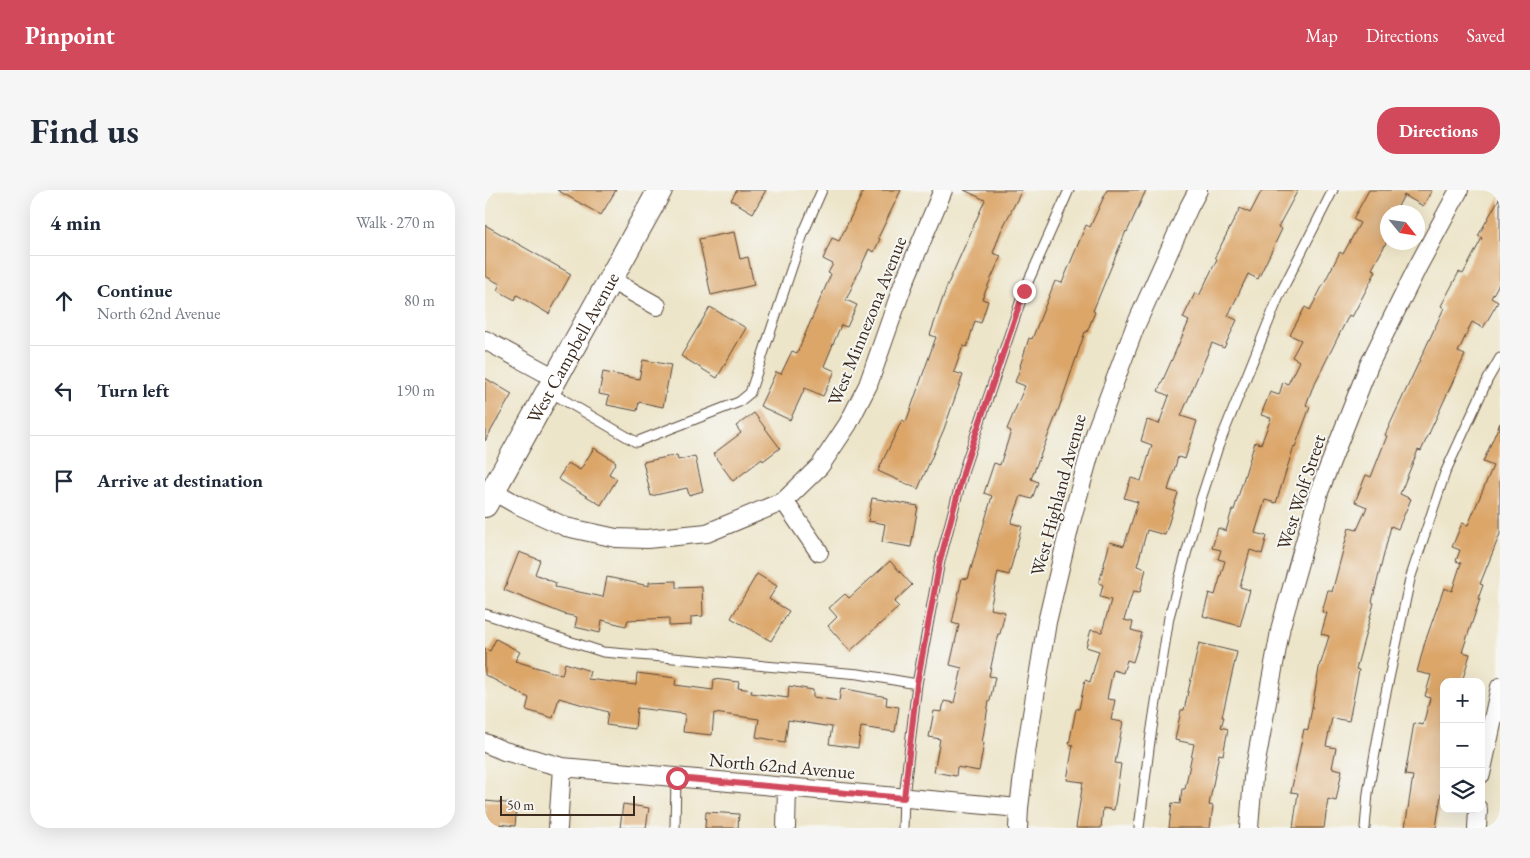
<!DOCTYPE html>
<meta charset="utf-8">
<style>
:root{--surface:#fff;--page:#f6f6f7;--text:#1f2937;--muted:#747a83;--line:#e0e1e3;--accent:#d1495b}
body{margin:0;font-family:"EB Garamond",serif;background:var(--page);color:var(--text)}
.controls{position:absolute;right:15px;bottom:15px;display:grid;overflow:hidden;border-radius:10px;box-shadow:0 5px 20px #0002}
.controls button{width:45px;height:45px;display:grid;place-items:center;padding:0;border:0;border-bottom:1px solid var(--line);background:var(--surface);color:var(--text);font:25px sans-serif}
.compass{position:absolute;left:895px;top:15px;width:45px;height:45px;border-radius:50%;background:var(--surface);box-shadow:0 5px 20px #0002;rotate:120deg}
.scale{position:absolute;left:15px;bottom:12px;width:135px;box-sizing:border-box;padding-left:5px;border:2px solid #3b2a1e;border-top:0;font-size:14px;line-height:18px;white-space:nowrap;color:#3b2a1e;-webkit-text-stroke:4px #f6f6f2;paint-order:stroke}
.stop{position:absolute;width:15px;height:15px;margin:-11px;border:4px solid #d1495b;border-radius:50%;background:#fff}
.stop.end{background:#d1495b;border-color:#fff;box-shadow:0 1px 5px #0008}
.list{margin:0;padding:0;list-style:none}
h2{display:flex;justify-content:space-between;align-items:center;height:65px;margin:0;padding:0 20px;font-size:21px}
h2 small{font-size:16px;font-weight:400;color:var(--muted)}
.list li{display:grid;grid-template-columns:32px 1fr auto;gap:15px;align-items:center;box-sizing:border-box;height:90px;padding:0 20px;border-top:1px solid var(--line)}
.list b{display:block;font-size:19px;white-space:nowrap}
.list p{margin:0;font-size:16px;white-space:nowrap;color:var(--muted)}
.list em{font-size:16px;font-style:normal;color:var(--muted)}
.icon{flex:none;width:28px;height:28px;fill:none;stroke:currentColor;stroke-width:2;stroke-linecap:round;stroke-linejoin:round}
.map{position:relative;flex:none;width:1015px;height:638px;overflow:hidden;border-radius:20px}
header{display:flex;align-items:center;gap:30px;box-sizing:border-box;height:70px;padding:0 25px;background:var(--accent);color:#fff}
header strong{font-size:24px}
nav{display:flex;gap:28px;margin-inline-start:auto;font-size:18px}
.intro{display:flex;align-items:center;justify-content:space-between;box-sizing:border-box;height:120px;padding:0 30px}
h1{margin:0;font-size:35px}
.button{padding:12px 22px;border-radius:20px;background:var(--accent);color:#fff;font-size:18px;font-weight:700}
main{display:flex;gap:30px;padding:0 30px}
aside{flex:1;background:var(--surface);border-radius:20px;box-shadow:0 5px 20px #0002}
.map>svg:first-child{display:block}
.building{fill:#dca669}
.lines{fill:none;stroke-linecap:round;stroke-linejoin:round}
.lane-casing{stroke:#564638;stroke-width:11}
.street-casing{stroke:#564638;stroke-width:20}
.secondary-casing{stroke:#564638;stroke-width:26}
.lane{stroke:#fff;stroke-width:9}
.street{stroke:#fff;stroke-width:18}
.secondary{stroke:#fff;stroke-width:24}
.route{stroke:#d1495b;stroke-width:6}
.labels{text-anchor:middle;dominant-baseline:central;stroke-width:4;stroke-linejoin:round;paint-order:stroke}
.street-label{font-size:19px;fill:#3b2a1e;stroke:#f6f6f2}
</style>
<header>
<strong>Pinpoint</strong>
<nav><a>Map</a><a>Directions</a><a>Saved</a></nav>
</header>
<div class="intro"><h1>Find us</h1><a class="button">Directions</a></div>
<main>
<aside>
<h2>4 min<small>Walk · 270 m</small></h2>
<ul class="list">
<li><svg class="icon" aria-label="ahead" viewBox="0 0 24 24"><path d="M12 20V5M6 11l6-6 6 6"/></svg><div><b>Continue</b><p>North 62nd Avenue</p></div><em>80 m</em></li>
<li><svg class="icon" aria-label="left" viewBox="0 0 24 24"><path d="M17 20v-9H6M10 6l-5 5 5 5"/></svg><div><b>Turn left</b></div><em>190 m</em></li>
<li><svg class="icon" aria-label="arrive" viewBox="0 0 24 24"><path d="M6 21V4h12l-3 4 3 4H6"/></svg><div><b>Arrive at destination</b></div></li>
</ul>
</aside>
<div class="map">
<svg width="1015" height="638" viewBox="0 0 1015 638">
<rect width="100%" height="100%" fill="#f6f6f2"/>
<filter id="ink" filterUnits="userSpaceOnUse"><feTurbulence type="fractalNoise" baseFrequency=".02" numOctaves="2"/><feDisplacementMap in="SourceGraphic" scale="10" xChannelSelector="R" yChannelSelector="G"/><feConvolveMatrix kernelMatrix="1 2 1 2 8 2 1 2 1" color-interpolation-filters="sRGB"/></filter>
<filter id="wash" filterUnits="userSpaceOnUse"><feTurbulence type="fractalNoise" baseFrequency=".0096" numOctaves="4" result="noise"/><feDisplacementMap in="SourceGraphic" scale="20" xChannelSelector="R" yChannelSelector="G"/><feGaussianBlur stdDeviation="1.12" result="paint"/><feColorMatrix in="noise" values="0 0 0 0 0 0 0 0 0 0 0 0 0 0 0 0 0 1.4 0 .05"/><feComposite in="paint" operator="in"/></filter>
<g filter="url(#wash)">
<rect width="100%" height="100%" fill="#ede5c9"/>
<g id="blocks">
<!-- building -->
<path class="building" d="M72 0H131L116 25Z
M252 0H281L268 23 246 10Z
M379 0H416L393 48 395 49 389 62 384 59 361 110 372 115 362 137 356 135 339 176 350 181 338 206 320 198 305 230 275 216 291 182 296 184 307 161 312 163 346 84 343 83 348 74 338 69 347 48 354 51Z
M479 0H537L516 41 508 63 516 66 497 109 503 111 496 133 490 131 482 157 478 156 469 182 478 185 459 239 433 299 393 281 417 230 421 232 451 147 445 145 462 96 500 10Z
M622 0H661L642 42 641 41 608 121 610 122 602 142H600L574 218 546 289 553 292 547 309 536 306 526 333 537 336 524 385 513 382 505 419 520 422 515 444H513L504 486 510 487 505 511H504L497 553H499L494 581 472 577 471 586 449 582 455 549 444 547 449 521 457 522 459 511 469 513 477 478 465 475 474 435 467 433 477 388 483 389 507 306 499 303 509 273 515 275 526 241 522 239 540 196 530 192 536 176H535L544 148 547 149 570 91 577 93 601 35 605 37Z
M777 0H813L793 37 797 39 773 89 763 84 743 126 752 130 739 158 727 153 696 226 712 231 700 269 693 267 683 300 693 303 680 345 662 340 652 376 661 379 655 402 648 401 639 430 648 432 646 440 657 443 648 472 642 470 638 483 628 480 622 509 630 510 626 530 638 532 630 573 636 574 629 620 618 618 616 638H591L598 592 582 590 588 555 584 554 591 519H594L600 490 605 492 614 461 601 457 606 440 617 442 626 410 615 407 618 395 614 393 625 352 639 356 653 312 639 308 646 288 656 291 667 255 656 251 662 230 674 234 684 206 673 201 704 131 698 128 710 103 714 106 732 69 730 67 755 18 765 23Z
M884 0H947L938 16 919 5 910 22H902V51L887 79 891 81 867 127 864 125 827 199 821 215 825 217 810 257 809 256 791 313 780 310 770 343 782 346 777 364 765 360 755 397 765 400 755 436 718 426 724 403 730 405 740 371 733 369 736 360 727 358 733 338 741 341 747 320H749L770 252 776 254 786 228 776 225 785 202 794 205 798 192 803 194 814 171 807 167 816 150 805 145 820 117 825 120 855 62 858 64 875 33 868 29Z
M1015 7V92L1006 108 1013 112 998 138 987 132 973 162 980 165 936 261 933 260 915 304 926 309 913 339 906 336 887 412 889 413 871 479 874 480 864 531 847 528 841 556 851 558 847 578 857 580 851 611 843 609 839 638H808L813 603 806 602 819 539 823 540 835 473H836L844 446 836 444 842 423 837 422 843 400 847 402 864 338 872 340 882 317 870 312 881 285 886 287 902 246 900 245 959 118 956 116 974 82 978 84 997 48 993 46Z
M0 35 86 84 64 124 32 105 30 110 12 100 15 94 0 86Z
M249 42 255 69 263 67 269 95 226 105 214 49Z
M225 117 261 138 232 188 196 166Z
M158 170 186 175 178 217 154 212 152 221 122 215 124 206 114 204 118 182 154 189Z
M0 188 27 204 0 251Z
M269 223 295 258 278 271 277 269 248 291 228 264 256 243 251 236Z
M1015 233V344L995 394 998 395 993 409H995L977 462 985 464 977 492H959V586L951 638H920L928 586 920 585 929 533 938 535 945 508 940 506 946 485 932 482 940 452 959 398 967 401 976 373 971 371 975 360 967 357 977 333 983 335 1008 276 998 272Z
M109 258 131 272 124 284 132 289 116 315 73 289 83 273 95 280Z
M192 265 193 270 210 266 218 301 204 305 202 298 166 306 158 272Z
M387 308 433 316 426 357 397 352 400 334 383 331Z
M34 362 55 370 50 384 71 393 70 397 118 407 122 387 164 396V392L191 391V398L217 397 218 426 206 427V435L184 436V428L143 430 141 436 117 430 115 443 90 437 92 427 79 424 19 400Z
M405 371 427 395 409 412 414 417 365 461 343 436 352 427 344 418 360 404 364 408Z
M272 384 292 396 284 409 304 421 286 451 246 428Z
M11 449 35 462 30 471 77 485 80 473 105 481 103 489 151 495 152 483 191 488 190 495 228 500 229 489 254 492 253 498 267 500 266 503 303 508 304 496 328 500V507L354 511 356 498 402 507 401 515 414 517 410 542 376 537 373 558 344 554 347 537 303 530 300 552 271 547 274 529 229 523 227 545 198 542 200 524 152 518 150 539 121 535 123 522 74 508 68 528 41 520 44 508 0 485V459L5 461Z
M714 453 752 462 737 527H739L736 537 743 539 738 565 734 564 724 615 728 616 725 638H684L687 613 695 614 697 599H700L709 554 690 550 696 520H699Z
M0 611 32 614 30 636 15 634V638H0Z
M138 614 164 618 161 638H135Z
M221 622 254 624 253 638H220Z"/>
</g>
</g>
<g filter="url(#ink)">
<use href="#blocks" fill-opacity="0" stroke="#564638" stroke-width="1"/>
<g class="lines">
<defs>
<path id="lane" d="M65 202 151 252 254 212 265 203 318 44 337 0
M0 424 118 462 374 484 432 494
M190 638 191 588
M418 638 419 607 432 494 455 371 480 276 539 101 584 0
M654 638 665 551 684 427 716 309 733 257 794 106 848 0
M880 638 883 603 899 512 925 389 960 283 1003 189 1015 168"/>
<path id="street" d="M126 90 172 116
M0 150 70 188
M8 301 31 314 81 337 131 348 162 349 222 343 299 311 335 276 363 234 383 195 418 95 458 0
M299 311 334 362
M0 553 19 561 77 577 534 618
M996 584 1015 497
M73 638 77 577
M301 638 302 598
M533 638 534 618 541 561 562 432 585 335 611 241 650 137 704 17 713 0
M764 638 768 588 796 436 834 302 884 175 932 78 974 0
M992 638 993 619"/>
<g id="secondary">
<path id="s1" d="M0 315 175 0"/>
</g>
</defs>
<!-- lane casing -->
<use href="#lane" class="lane-casing"/>
<!-- street casing -->
<use href="#street" class="street-casing"/>
<!-- secondary casing -->
<use href="#secondary" class="secondary-casing"/>
<!-- lane -->
<use href="#lane" class="lane"/>
<!-- street -->
<use href="#street" class="street"/>
<!-- secondary -->
<use href="#secondary" class="secondary"/>
</g>
</g>
<g class="lines" filter="url(#ink)">
<!-- route -->
<path class="route" d="M192 588 419 608 432 494 455 371 480 276 539 101"/>
</g>
<g class="labels">
<!-- street labels -->
<g class="street-label">
<text transform="translate(382 131) rotate(-68)">West Minnezona Avenue</text>
<text stroke="none"><textPath href="#s1" startOffset="180">West Campbell Avenue</textPath></text>
<text transform="translate(816 302) rotate(-72)">West Wolf Street</text>
<text transform="translate(573 305) rotate(-75)">West Highland Avenue</text>
<text transform="translate(297 576) rotate(5)">North 62nd Avenue</text>
</g>
</g>
</svg>
<div class="controls">
<button>+</button>
<button>−</button>
<button><svg class="icon" aria-label="layers" viewBox="0 0 24 24"><path d="M12 4l9 5-9 5-9-5zM3 14l9 5 9-5"/></svg></button>
</div>
<svg class="compass" viewBox="-18 -18 36 36"><path d="M0-13l5 13h-10z" fill="#e53935"/><path d="M0 13l5-13h-10z" fill="#747a83"/></svg>
<div class="scale">50 m</div>
<div class="stop" style="left:192px;top:588px"></div>
<div class="stop end" style="left:539px;top:101px"></div>
</div>
</main>
